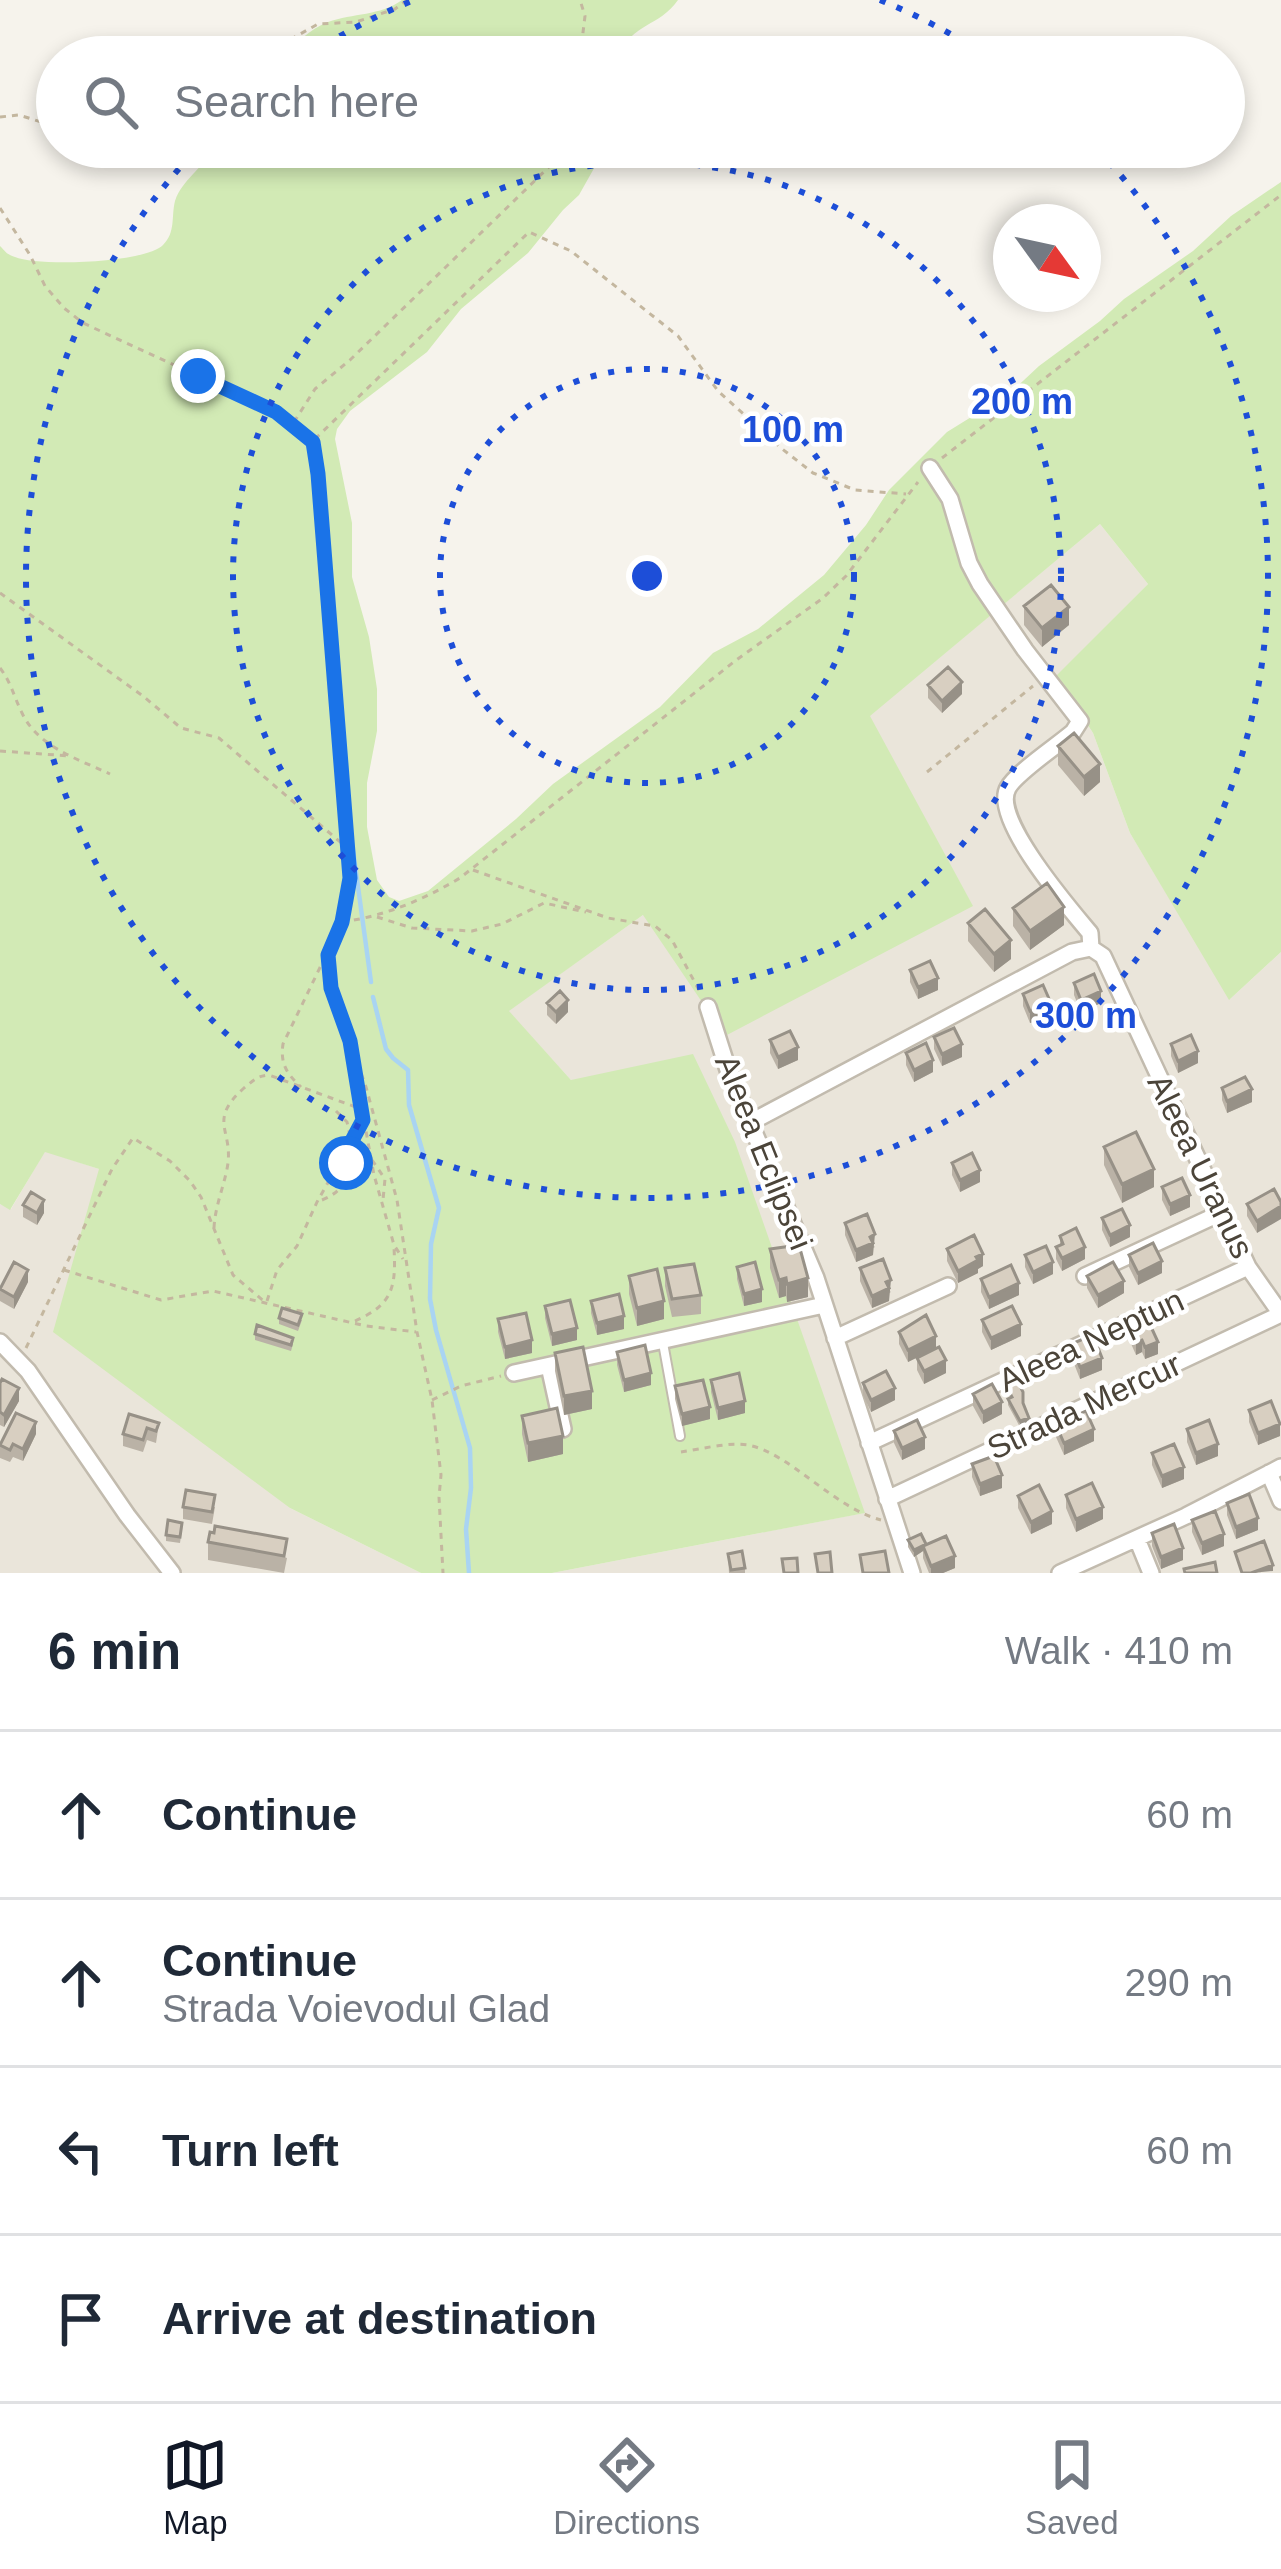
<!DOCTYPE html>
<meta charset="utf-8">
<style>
:root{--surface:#fff;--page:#f2f2f3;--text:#1f2937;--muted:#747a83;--line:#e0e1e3;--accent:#111827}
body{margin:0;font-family:Helvetica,sans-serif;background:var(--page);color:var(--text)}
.compass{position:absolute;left:993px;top:204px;width:108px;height:108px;border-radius:50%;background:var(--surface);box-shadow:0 6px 18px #0003;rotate:123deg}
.stop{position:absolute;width:36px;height:36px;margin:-27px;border:9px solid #1a73e8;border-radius:50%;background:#fff}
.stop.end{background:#1a73e8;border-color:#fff;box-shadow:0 3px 12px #0008}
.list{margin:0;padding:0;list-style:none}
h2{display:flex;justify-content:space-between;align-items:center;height:156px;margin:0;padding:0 48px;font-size:51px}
h2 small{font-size:39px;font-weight:400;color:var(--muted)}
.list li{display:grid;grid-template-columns:78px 1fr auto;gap:36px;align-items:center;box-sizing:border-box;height:168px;padding:0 48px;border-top:3px solid var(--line)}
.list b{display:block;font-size:45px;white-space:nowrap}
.list p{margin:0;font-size:39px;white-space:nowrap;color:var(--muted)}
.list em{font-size:39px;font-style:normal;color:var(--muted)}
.icon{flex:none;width:66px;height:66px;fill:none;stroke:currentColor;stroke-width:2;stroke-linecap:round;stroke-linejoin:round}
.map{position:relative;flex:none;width:1281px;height:1573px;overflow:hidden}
.search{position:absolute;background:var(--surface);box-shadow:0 6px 18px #0003;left:36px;right:36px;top:36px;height:132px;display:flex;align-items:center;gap:30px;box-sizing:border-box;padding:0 42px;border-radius:66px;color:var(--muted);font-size:45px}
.sheet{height:828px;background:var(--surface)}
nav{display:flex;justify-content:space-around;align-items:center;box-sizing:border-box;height:168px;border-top:3px solid var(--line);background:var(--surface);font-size:33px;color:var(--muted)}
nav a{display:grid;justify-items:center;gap:6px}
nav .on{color:var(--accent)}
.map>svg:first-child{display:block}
.residential{fill:#eae5da}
.green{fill:#d2eab5}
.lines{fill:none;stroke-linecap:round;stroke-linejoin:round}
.stream{stroke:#a9d4f2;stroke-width:4.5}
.lane-casing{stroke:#c2bbae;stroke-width:12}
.street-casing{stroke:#c2bbae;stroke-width:20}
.path{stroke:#c4b79f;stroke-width:3;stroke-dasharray:6 6;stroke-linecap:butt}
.lane{stroke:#fff;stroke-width:8}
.street{stroke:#fff;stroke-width:15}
.wall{fill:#bab2a6}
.shaded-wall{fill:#979187}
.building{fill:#d8cfc1;stroke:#979187;stroke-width:3}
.route{stroke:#1a73e8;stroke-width:15}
.ring{fill:none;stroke:#1d4ed8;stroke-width:6;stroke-dasharray:6 12}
.labels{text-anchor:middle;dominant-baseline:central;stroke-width:9;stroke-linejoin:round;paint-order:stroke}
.street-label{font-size:33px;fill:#4b4439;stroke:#fff}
.centre{fill:#1d4ed8;stroke:#fff;stroke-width:6}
.ring-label{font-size:36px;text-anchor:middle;font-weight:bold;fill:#1d4ed8;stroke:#fff;stroke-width:9;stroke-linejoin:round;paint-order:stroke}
</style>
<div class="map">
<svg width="1281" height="1573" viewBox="0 0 1281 1573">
<rect width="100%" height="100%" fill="#f6f3ec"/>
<!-- residential -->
<path class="residential" d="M1100 524 1148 584 1056 677 1093 733 1130 833 1230 999 1281 952V1573H552L864 1513 571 1080 508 1011 643 915 972 905 869 716Z
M45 1151 99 1169 290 1508 421 1573H0V1204L11 1209Z"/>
<!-- green -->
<path class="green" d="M402 0H678C659 27 634 22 616 57H282C295 44 310 29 328 22 353 13 380 16 402 0Z
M212 147H606L579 195 563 210 528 253 461 309 427 352 350 411 337 429 335 439 352 523V577L369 637 377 689V731L367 783V827L377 880 389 897 399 901 428 891 516 819 553 784 660 707 713 653 758 629 824 575 866 525 889 490 947 432 1010 393 1039 366 1100 321 1124 299 1193 251 1231 216 1281 182V952L1229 1000 1130 833 1093 733 1056 676 1148 584 1100 524 870 716 973 906 725 1036 643 915 509 1011 571 1080 693 1054 735 1142 865 1513 552 1573H421L290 1508 53 1332 99 1169 45 1152 10 1210 0 1204V246C6 252 6 254 15 257 38 267 145 263 163 245 176 232 171 217 175 201 182 179 204 169 212 147Z"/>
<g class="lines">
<!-- stream -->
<path class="stream" d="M353 850 371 982
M373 997 386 1049 393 1058 408 1070 409 1105 439 1208 431 1244 430 1299 436 1330 470 1448 471 1488 466 1529 469 1573"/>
<defs>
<path id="lane" d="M663 1343 680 1436"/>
<path id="street" d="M930 468 950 499 969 563 980 584 1025 650 1080 721 1073 732C1058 745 1016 773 1008 788 991 818 1070 909 1090 933L1091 948
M708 1007 729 1073 816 1278 912 1573
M751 1122 1072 952 1091 948 1103 956 1248 1267 1281 1314
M1085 1276 1221 1213
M835 1338 948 1286
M0 1342 28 1371 127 1515 172 1573
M549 1366 563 1429
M514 1373 824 1305
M869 1443 1248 1267
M1269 1473 1281 1501
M887 1499 1281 1314
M1137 1539 1151 1573
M1060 1573 1186 1516 1281 1467"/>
</defs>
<!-- lane casing -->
<use href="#lane" class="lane-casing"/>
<!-- street casing -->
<use href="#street" class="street-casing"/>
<!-- path -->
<path class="path" d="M259 57 318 24 356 22 395 9 407 0
M580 57 585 16 580 0
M0 117 19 115 57 127
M0 208 30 255 45 286 64 308 83 323 276 412 313 442 318 474 350 878 342 922 283 1044C280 1064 287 1074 301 1087
M294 422 315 389 350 360 553 163 561 147
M315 439 529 232 571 251 678 336 718 391 781 448 813 473 855 490 906 494
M942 458 1281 195
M0 593 143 696 181 728 219 738 346 847
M0 668C11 682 14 697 22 713 38 747 78 759 110 774
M0 751 70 756
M927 772 1033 686
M473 870 608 918 655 926 672 940 700 992
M377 917 412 928 472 931 502 924 544 903 586 912
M342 922C385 916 423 900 460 878L735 661 823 598 846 576 918 482
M328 959 331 988 366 1087 397 1200 417 1332 432 1400 441 1475 439 1497 443 1573
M351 1049 374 1175 394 1245 403 1259
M336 1111 347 1122 351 1140
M372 1160 385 1179 383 1200
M322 1200C350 1188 345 1176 348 1150
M214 1228C215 1207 223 1189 227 1169 235 1130 206 1122 244 1088 254 1080 257 1076 269 1075L361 1109
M64 1270 161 1300 213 1291 366 1326 416 1332
M267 1301 277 1270 297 1246 317 1202 363 1120
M355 1321C394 1304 396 1286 394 1247
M26 1348 112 1169 133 1138 170 1161 190 1181 201 1197 233 1275 266 1303
M432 1400 461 1386 501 1376
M681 1452C702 1449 727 1442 748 1445 790 1453 834 1508 881 1520"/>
<!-- lane -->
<use href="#lane" class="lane"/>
<!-- street -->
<use href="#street" class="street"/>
</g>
<!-- wall -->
<path class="wall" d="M1024 606 1069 625 1042 647 1024 625Z
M928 685 962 694 942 713 928 698Z
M1058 746 1100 782 1084 796 1058 765Z
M1013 908 1064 925 1030 950 1013 926Z
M968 923 1011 959 994 972 968 941Z
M910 970 938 990 918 999 910 982Z
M1074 983 1101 1003 1081 1012 1074 995Z
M1023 994 1050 1014 1030 1023 1023 1006Z
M547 1003 568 1012 556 1024 547 1015Z
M934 1037 962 1057 942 1066 934 1049Z
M770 1040 798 1060 778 1069 770 1053Z
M1171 1044 1198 1063 1178 1073 1171 1056Z
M906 1053 933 1072 914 1082 906 1065Z
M1222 1088 1252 1102 1227 1113 1222 1100Z
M1104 1147 1154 1187 1122 1203 1104 1165Z
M952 1163 980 1182 960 1192 952 1175Z
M1162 1187 1190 1207 1170 1216 1162 1200Z
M1274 1189 1257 1233 1247 1216V1204Z
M23 1205 44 1213 37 1225 23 1217Z
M1102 1218 1130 1237 1110 1247 1102 1230Z
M845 1223 875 1247 873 1248V1255L856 1262 845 1235Z
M1060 1236 1085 1259 1062 1271 1056 1259V1247L1060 1246Z
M770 1249 808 1297 787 1302 786 1296 779 1298 770 1268Z
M947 1249 983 1266 978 1269V1273L958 1283 947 1261Z
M1025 1255 1053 1274 1033 1284 1025 1267Z
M1129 1255 1162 1273 1138 1285 1129 1267Z
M737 1267 762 1302 744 1306 737 1279Z
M665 1268 701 1295V1314L672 1317 665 1286Z
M860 1268 891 1292 889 1293V1301L872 1308 860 1281Z
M629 1276 664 1319 637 1326 629 1294Z
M1087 1276 1124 1293 1098 1308 1087 1288Z
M981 1279 1019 1295 989 1309 981 1292Z
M28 1282 14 1309 0 1301V1288Z
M591 1301 624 1329 597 1335 591 1313Z
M545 1306 577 1340 552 1346 545 1318Z
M279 1318 302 1320 298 1331 279 1324Z
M498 1319 532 1353 505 1359 498 1332Z
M982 1320 1021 1336 991 1350 982 1332Z
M1129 1327 1158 1354 1145 1359 1142 1352 1136 1355 1129 1339Z
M899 1332 936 1348 946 1373 924 1384 917 1370V1358L934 1349 908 1362 899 1344Z
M255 1334 293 1344 291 1351 255 1340Z
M1071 1344 1102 1370 1080 1379 1071 1356Z
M617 1352 651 1385 624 1392 617 1365Z
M555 1353 592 1409 564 1415 555 1371Z
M711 1380 745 1413 718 1420 711 1392Z
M1004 1382 1023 1403 1029 1424 1020 1427 1008 1405V1399L1010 1398 1004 1388Z
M0 1383 19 1401 4 1427 0 1425Z
M863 1383 895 1400 871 1412 863 1395Z
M675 1386 710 1419 682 1426 675 1399Z
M973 1394 1002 1414 983 1424 973 1406Z
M1249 1410 1280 1436 1258 1445 1249 1422Z
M522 1416 563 1454 528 1462 522 1434Z
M159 1423 156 1443 147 1440 143 1452 123 1446V1434Z
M1056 1425 1094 1441 1064 1455 1056 1437Z
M1187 1429 1218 1456 1196 1465 1187 1442Z
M894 1431 925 1449 902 1460 894 1443Z
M36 1434 23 1461 13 1457 10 1462 0 1458V1445Z
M1152 1453 1184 1479 1162 1488 1152 1465Z
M972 1464 1002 1488 980 1496 972 1477Z
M1066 1495 1103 1519 1076 1532 1066 1508Z
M1018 1496 1052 1524 1031 1534 1018 1508Z
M1227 1503 1258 1530 1236 1539 1227 1515Z
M183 1507H215L212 1524 183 1519Z
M1192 1520 1224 1546 1202 1555 1192 1532Z
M182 1529 180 1543 166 1541V1535Z
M214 1533 287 1558 284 1573 208 1560V1542Z
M1152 1533 1183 1560 1161 1569 1152 1546Z
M908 1540 926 1545 955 1568 943 1573H929L923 1558V1551L914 1557 908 1547Z
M728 1554 745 1568V1573H729Z"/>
<!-- shaded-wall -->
<path class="shaded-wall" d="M1069 607V625L1042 647V628Z
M962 682V694L942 713V701Z
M1100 764V782L1084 796V777Z
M1064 907V925L1030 950V931Z
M1011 940V959L994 972V954Z
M938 978V990L918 999V987Z
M1101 991V1003L1081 1012V1000Z
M568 1000V1012L556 1024V1012Z
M1050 1001V1014L1030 1023V1011Z
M962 1044V1057L942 1066V1054Z
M798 1047V1060L778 1069V1057Z
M1198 1051V1063L1178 1073V1061Z
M933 1060V1072L914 1082V1070Z
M1252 1089V1102L1227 1113V1101Z
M1154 1169V1187L1122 1203V1184Z
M980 1170V1182L960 1192V1180Z
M1190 1195V1207L1170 1216V1204Z
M44 1200V1213L37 1225V1213Z
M1281 1206V1219L1257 1233V1221Z
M1130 1225V1237L1110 1247V1235Z
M875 1234 873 1255 856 1262V1250L870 1237Z
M1085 1247V1259L1062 1271V1258Z
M983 1254V1266L978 1269V1273L958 1283V1271Z
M1162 1261V1273L1138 1285V1273Z
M1053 1262V1274L1033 1284V1272Z
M28 1270V1282L14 1309V1297Z
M786 1278V1296L779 1298V1280Z
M808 1278V1297L787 1302V1284Z
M891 1280 889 1301 872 1308V1296L886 1282Z
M1124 1281V1293L1098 1308V1295Z
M1019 1283V1295L989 1309V1297Z
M762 1289V1302L744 1306V1294Z
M664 1301V1319L637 1326V1308Z
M624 1316V1329L597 1335V1323Z
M1021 1324V1336L991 1350V1338Z
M577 1328V1340L552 1346V1334Z
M936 1336V1348L908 1362V1350Z
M532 1340V1353L505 1359V1347Z
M1142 1340V1352L1136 1355V1342Z
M1158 1342V1354L1145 1359V1347Z
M1102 1358V1370L1080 1379V1367Z
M946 1360V1373L924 1384V1371Z
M651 1373V1385L624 1392V1380Z
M19 1388V1401L4 1427V1415Z
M895 1388V1400L871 1412V1400Z
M592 1391V1409L564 1415V1396Z
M745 1401V1413L718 1420V1408Z
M1002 1402V1414L983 1424V1412Z
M710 1407V1419L682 1426V1414Z
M1029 1418V1424L1020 1427V1421Z
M36 1422V1434L23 1461V1449Z
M1280 1424V1436L1258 1445V1433Z
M1094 1429V1441L1064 1455V1443Z
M563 1436V1454L528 1462V1443Z
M925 1437V1449L902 1460V1448Z
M1218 1444V1456L1196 1465V1453Z
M1184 1467V1479L1162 1488V1476Z
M1002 1475V1488L980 1496V1484Z
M1103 1507V1519L1076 1532V1519Z
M1052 1511V1524L1031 1534V1522Z
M1258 1518V1530L1236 1539V1527Z
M1224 1534V1546L1202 1555V1543Z
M926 1544 923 1546V1551L914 1557V1550Z
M1183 1548V1560L1161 1569V1557Z
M955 1556V1568L943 1573H931V1566Z
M1273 1565V1571L1251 1573Z"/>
<!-- building -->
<path class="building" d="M1051 585 1069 607 1042 628 1024 606Z
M948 667 962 682 942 701 928 685Z
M1074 733 1100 764 1084 777 1058 746Z
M1047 883 1064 907 1030 931 1013 908Z
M985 909 1011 940 994 954 968 923Z
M930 961 938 978 918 987 910 970Z
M1094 974 1101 991 1081 1000 1074 983Z
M1043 985 1050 1001 1030 1011 1023 994Z
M560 991 568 1000 556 1012 547 1003Z
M954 1028 962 1044 942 1054 934 1037Z
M790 1031 798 1047 778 1057 770 1040Z
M1191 1035 1198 1051 1178 1061 1171 1044Z
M926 1043 933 1060 914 1070 906 1053Z
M1245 1077 1252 1089 1227 1101 1222 1088Z
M1136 1132 1154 1169 1122 1184 1104 1147Z
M972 1153 980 1170 960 1180 952 1163Z
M1182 1178 1190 1195 1170 1204 1162 1187Z
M1274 1189 1281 1202V1206L1257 1221 1247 1204Z
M31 1192 44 1200 37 1213 23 1205Z
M1122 1209 1130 1225 1110 1235 1102 1218Z
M867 1214 875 1234 870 1237 873 1243 856 1250 845 1223Z
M1076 1228 1085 1247 1062 1258 1056 1247 1063 1244 1060 1236Z
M974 1235 983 1254 976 1257 978 1260 958 1271 947 1249Z
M1153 1243 1162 1261 1138 1273 1129 1255Z
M799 1245 808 1278 787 1284 786 1278 779 1280 770 1249Z
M1046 1246 1053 1262 1033 1272 1025 1255Z
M883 1259 891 1280 886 1282 889 1288 872 1296 860 1268Z
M14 1262 28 1270 14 1297 0 1289Z
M755 1262 762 1289 744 1294 737 1267Z
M1113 1262 1124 1281 1098 1295 1087 1276Z
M694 1264 701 1295 672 1299 665 1268Z
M1011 1265 1019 1283 989 1297 981 1279Z
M657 1269 664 1301 637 1308 629 1276Z
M619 1294 624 1316 597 1323 591 1301Z
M570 1300 577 1328 552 1334 545 1306Z
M1012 1306 1021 1324 991 1338 982 1320Z
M282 1308 302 1314 298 1325 279 1318Z
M526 1313 532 1340 505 1347 498 1319Z
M926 1315 936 1336 908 1350 899 1332Z
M1147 1318 1158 1342 1145 1347 1142 1340 1136 1342 1129 1327Z
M257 1325 293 1338 291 1345 255 1334Z
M1093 1335 1102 1358 1080 1367 1071 1344Z
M645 1345 651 1373 624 1380 617 1352Z
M583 1347 592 1391 564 1396 555 1353Z
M939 1347 946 1360 924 1371 917 1358Z
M886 1371 895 1388 871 1400 863 1383Z
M739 1373 745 1401 718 1408 711 1380Z
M1015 1376 1023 1392V1403L1029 1418 1020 1421 1008 1399 1012 1397 1004 1382Z
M2 1379 19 1388 4 1415 0 1412V1383Z
M703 1380 710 1407 682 1414 675 1386Z
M992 1384 1002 1402 983 1412 973 1394Z
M1271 1401 1280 1424 1258 1433 1249 1410Z
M557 1408 563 1436 528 1443 522 1416Z
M1086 1411 1094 1429 1064 1443 1056 1425Z
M16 1413 36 1422 23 1449 13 1444 10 1450 0 1445Z
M129 1414 159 1423 156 1431 147 1428 143 1440 123 1434Z
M917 1420 925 1437 902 1448 894 1431Z
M1209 1420 1218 1444 1196 1453 1187 1429Z
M1174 1444 1184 1467 1162 1476 1152 1453Z
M994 1456 1002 1475 980 1484 972 1464Z
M1092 1483 1103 1507 1076 1519 1066 1495Z
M1039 1485 1052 1511 1031 1522 1018 1496Z
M186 1490 215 1495 212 1512 183 1507Z
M1249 1494 1258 1518 1236 1527 1227 1503Z
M1215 1511 1224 1534 1202 1543 1192 1520Z
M168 1520 182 1523 180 1537 166 1535Z
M1174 1524 1183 1548 1161 1557 1152 1533Z
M215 1526 287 1539 284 1556 208 1542 210 1532 214 1533Z
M921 1534 926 1544 914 1550 908 1540Z
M946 1536 955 1556 931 1566 923 1546Z
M1264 1541 1273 1565 1251 1573H1242L1235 1552Z
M742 1551 745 1568 731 1570 728 1554Z
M885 1551 889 1573H863L860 1555Z
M830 1552 832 1573H818L815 1554Z
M797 1558 798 1573H784L782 1559Z
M1215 1562 1217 1573H1185L1184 1569Z"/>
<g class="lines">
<!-- route -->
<path class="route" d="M198 376 276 412 313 442 318 474 350 878 342 922 328 955 331 988 350 1041 363 1120 348 1148 346 1163"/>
</g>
<!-- distance rings -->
<g class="ring">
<circle cx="647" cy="576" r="207"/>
<circle cx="647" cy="576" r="414"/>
<path d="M309 55A621 621 0 0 1 414 0M880 0A621 621 0 0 1 985 55M1097 149A621 621 0 1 1 197 149"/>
</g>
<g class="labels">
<!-- street labels -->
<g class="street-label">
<text transform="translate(764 1152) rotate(68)">Aleea Eclipsei</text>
<text transform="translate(1201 1166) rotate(64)">Aleea Uranus</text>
<text transform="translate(1091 1340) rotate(-25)">Aleea Neptun</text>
<text transform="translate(1084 1406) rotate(-25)">Strada Mercur</text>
</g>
</g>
<circle cx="647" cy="576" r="18" class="centre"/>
<g class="ring-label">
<text x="1022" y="414">200 m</text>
<text x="793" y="442">100 m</text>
<text x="1086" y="1028">300 m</text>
</g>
</svg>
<svg class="compass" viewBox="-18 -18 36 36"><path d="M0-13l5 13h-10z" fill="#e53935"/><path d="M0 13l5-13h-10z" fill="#747a83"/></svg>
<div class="stop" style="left:346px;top:1163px"></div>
<div class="stop end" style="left:198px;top:376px"></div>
<div class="search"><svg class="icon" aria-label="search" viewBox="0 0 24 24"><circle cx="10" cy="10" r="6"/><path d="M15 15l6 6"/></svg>Search here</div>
</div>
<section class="sheet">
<h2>6 min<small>Walk · 410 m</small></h2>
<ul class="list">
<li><svg class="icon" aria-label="ahead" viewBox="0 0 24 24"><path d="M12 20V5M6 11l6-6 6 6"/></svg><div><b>Continue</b></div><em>60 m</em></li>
<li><svg class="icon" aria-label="ahead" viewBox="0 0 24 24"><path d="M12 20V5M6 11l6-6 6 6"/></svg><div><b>Continue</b><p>Strada Voievodul Glad</p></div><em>290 m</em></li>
<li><svg class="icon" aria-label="left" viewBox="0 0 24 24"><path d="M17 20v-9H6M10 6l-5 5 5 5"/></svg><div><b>Turn left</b></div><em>60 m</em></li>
<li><svg class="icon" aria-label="arrive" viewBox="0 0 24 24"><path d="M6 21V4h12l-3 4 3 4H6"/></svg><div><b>Arrive at destination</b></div></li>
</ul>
</section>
<nav>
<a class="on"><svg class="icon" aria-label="map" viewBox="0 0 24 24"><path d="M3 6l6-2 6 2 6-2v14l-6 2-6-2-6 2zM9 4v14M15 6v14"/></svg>Map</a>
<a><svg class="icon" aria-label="directions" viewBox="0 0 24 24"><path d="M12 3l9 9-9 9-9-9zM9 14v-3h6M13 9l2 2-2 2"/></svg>Directions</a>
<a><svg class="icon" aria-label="saved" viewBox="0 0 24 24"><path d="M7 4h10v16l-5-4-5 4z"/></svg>Saved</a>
</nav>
